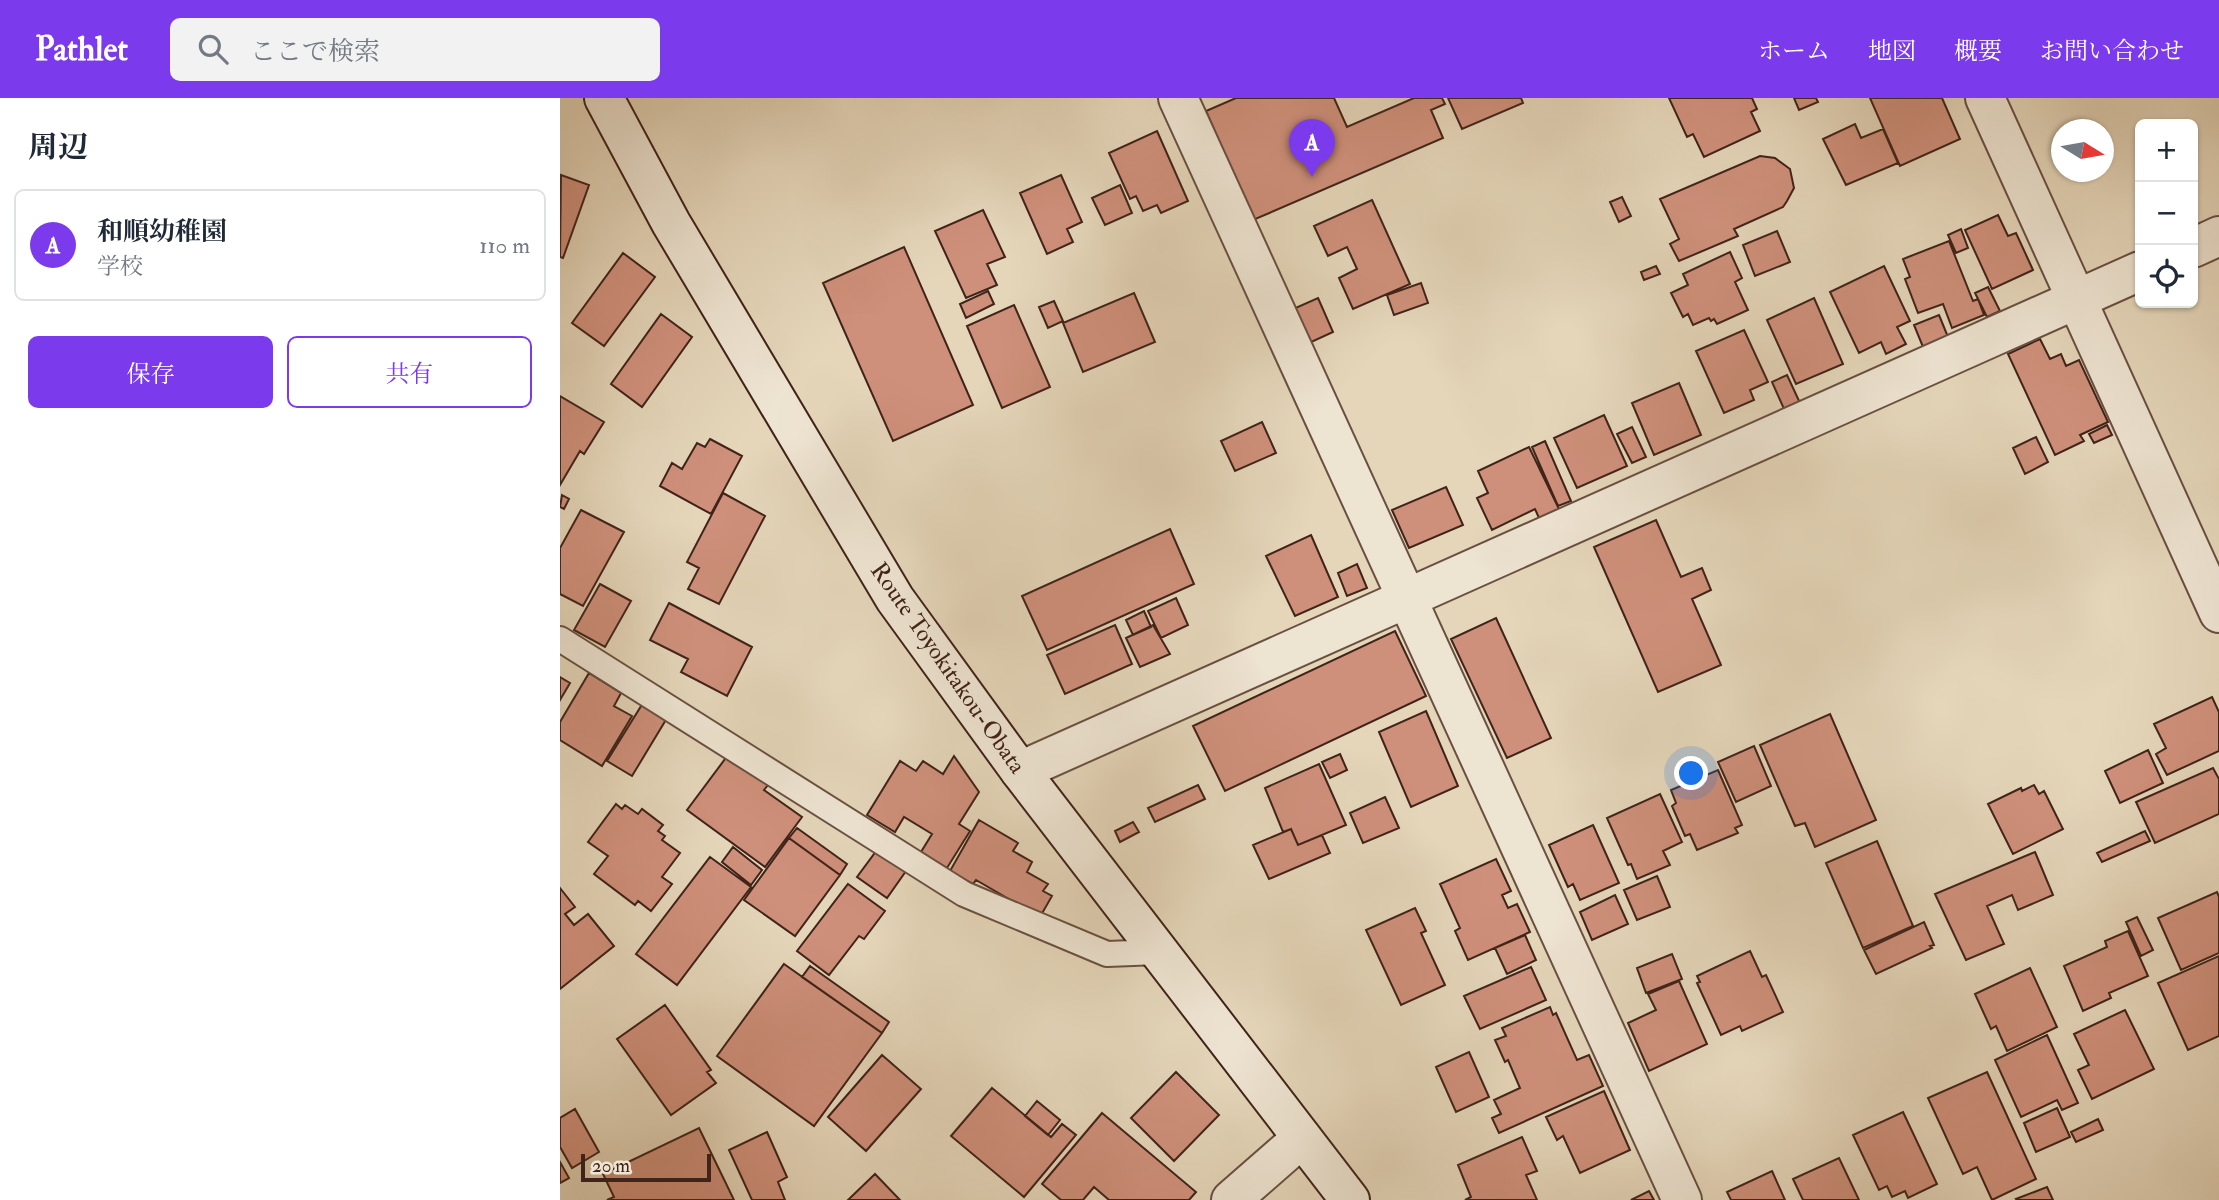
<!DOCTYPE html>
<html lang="ja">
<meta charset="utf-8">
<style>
:root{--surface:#fff;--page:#f2f2f3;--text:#1f2937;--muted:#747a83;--line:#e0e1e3;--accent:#7c3aed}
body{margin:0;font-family:"IM FELL Double Pica","Noto Serif JP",serif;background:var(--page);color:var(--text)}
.controls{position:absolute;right:21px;top:21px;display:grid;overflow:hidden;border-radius:10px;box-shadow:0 2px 5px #0004}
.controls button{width:63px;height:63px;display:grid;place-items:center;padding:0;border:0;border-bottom:2px solid var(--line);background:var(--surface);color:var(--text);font:35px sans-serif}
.compass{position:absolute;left:1491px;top:21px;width:63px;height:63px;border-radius:50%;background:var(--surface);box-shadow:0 2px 5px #0004;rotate:101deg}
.scale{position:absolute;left:21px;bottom:18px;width:130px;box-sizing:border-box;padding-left:7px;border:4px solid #402319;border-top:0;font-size:19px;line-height:24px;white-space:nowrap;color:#402319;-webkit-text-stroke:5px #eee4d2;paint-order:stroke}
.you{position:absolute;left:1132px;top:676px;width:24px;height:24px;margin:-18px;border:5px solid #fff;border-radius:50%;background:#1a73e8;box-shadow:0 0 0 10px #1a73e833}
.badge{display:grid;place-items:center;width:46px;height:46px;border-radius:50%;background:var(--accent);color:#fff;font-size:23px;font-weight:700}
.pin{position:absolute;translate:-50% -58px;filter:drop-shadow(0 2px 4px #0008)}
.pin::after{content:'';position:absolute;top:37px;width:24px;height:21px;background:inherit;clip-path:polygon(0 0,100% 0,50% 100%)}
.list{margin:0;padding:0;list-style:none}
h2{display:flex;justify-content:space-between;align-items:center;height:91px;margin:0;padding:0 28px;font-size:30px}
h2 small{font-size:23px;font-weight:400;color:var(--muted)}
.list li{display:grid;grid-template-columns:46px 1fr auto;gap:21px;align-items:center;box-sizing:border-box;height:112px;margin:0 14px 14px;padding:0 14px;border:2px solid var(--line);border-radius:10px}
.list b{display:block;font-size:26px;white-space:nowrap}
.list p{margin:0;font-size:23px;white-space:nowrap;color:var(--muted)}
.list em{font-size:23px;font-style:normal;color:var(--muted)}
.actions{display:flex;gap:14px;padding:21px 28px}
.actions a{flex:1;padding:16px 0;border:2px solid var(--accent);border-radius:10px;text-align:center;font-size:24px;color:var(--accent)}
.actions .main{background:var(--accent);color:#fff}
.icon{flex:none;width:38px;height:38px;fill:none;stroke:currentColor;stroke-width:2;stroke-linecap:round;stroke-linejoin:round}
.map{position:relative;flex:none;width:1659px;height:1102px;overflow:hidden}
header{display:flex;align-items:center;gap:42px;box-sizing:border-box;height:98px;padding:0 35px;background:var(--accent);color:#fff}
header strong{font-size:33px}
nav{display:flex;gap:38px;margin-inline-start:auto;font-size:24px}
.search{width:490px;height:63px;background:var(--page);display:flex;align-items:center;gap:18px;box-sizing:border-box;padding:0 24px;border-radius:10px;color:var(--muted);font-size:26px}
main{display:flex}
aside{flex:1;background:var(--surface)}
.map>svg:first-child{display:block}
.building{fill:#cf907b;stroke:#402319;stroke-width:2}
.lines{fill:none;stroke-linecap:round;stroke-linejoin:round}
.lane-casing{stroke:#695041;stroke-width:28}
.street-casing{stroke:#695041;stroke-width:42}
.secondary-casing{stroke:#402319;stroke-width:42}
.lane{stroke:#eee4d2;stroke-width:24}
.street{stroke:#eee4d2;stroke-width:38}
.secondary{stroke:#eee4d2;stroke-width:38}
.labels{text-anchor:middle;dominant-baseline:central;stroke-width:7;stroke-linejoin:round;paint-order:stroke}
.street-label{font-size:24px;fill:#402319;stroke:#eee4d2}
</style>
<header>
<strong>Pathlet</strong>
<div class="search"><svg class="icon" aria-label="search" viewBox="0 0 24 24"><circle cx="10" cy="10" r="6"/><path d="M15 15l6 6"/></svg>ここで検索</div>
<nav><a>ホーム</a><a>地図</a><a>概要</a><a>お問い合わせ</a></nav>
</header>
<main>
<aside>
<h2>周辺<small></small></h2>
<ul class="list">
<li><span class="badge">A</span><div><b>和順幼稚園</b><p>学校</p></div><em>110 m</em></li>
</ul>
<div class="actions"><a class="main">保存</a><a>共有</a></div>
</aside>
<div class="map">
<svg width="1659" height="1102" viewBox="0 0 1659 1102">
<rect width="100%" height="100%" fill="#e5d6ba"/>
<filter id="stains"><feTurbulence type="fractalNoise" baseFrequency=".00286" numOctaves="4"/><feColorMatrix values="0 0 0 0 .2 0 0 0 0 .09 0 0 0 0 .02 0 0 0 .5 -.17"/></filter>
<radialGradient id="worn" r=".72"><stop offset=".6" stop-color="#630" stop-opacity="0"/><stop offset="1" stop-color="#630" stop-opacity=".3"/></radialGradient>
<!-- building -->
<path class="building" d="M676 0H774L787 29 854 0H882L885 6 871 12 883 40 693 122 646 13Z
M888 0H961L963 5 902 31Z
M1109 0H1192L1197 11 1191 14 1200 33 1144 59 1133 36 1127 39Z
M1234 0H1256L1258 4 1239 12Z
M1310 0H1382L1400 41 1340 68Z
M1295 26 1301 40 1323 31 1338 65 1286 87 1263 41Z
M597 33 628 103 601 115 597 107 583 113 576 98 570 101 549 55Z
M1200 58 1215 60 1230 71 1234 90 1227 103 1223 109 1174 131 1178 138 1119 163 1110 146 1119 141 1100 101Z
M1 77 29 87 3 160 0 159Z
M501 77 522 124 507 131 513 144 487 156 460 95Z
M560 87 572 115 545 127 532 100Z
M1062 99 1071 118 1059 124 1050 104Z
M812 102 850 186 793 211 779 180 797 171 787 149 768 158 754 128Z
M423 112 445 159 427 166 437 187 406 200 375 133Z
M1438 117 1448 138 1456 135 1473 172 1432 191 1405 132Z
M1401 131 1408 150 1396 155 1388 137Z
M1217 133 1230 164 1195 178 1183 147Z
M1389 143 1413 203 1418 201 1424 217 1392 230 1383 206 1358 215 1345 181 1350 179 1343 161Z
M344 149 413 307 333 343 263 185Z
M1170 154 1182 180 1175 184 1188 212 1157 226 1154 221 1151 223 1149 220 1133 227 1128 216 1123 219 1111 195 1128 187 1123 176Z
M63 155 95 179 44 248 12 225Z
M1096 168 1100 176 1084 182 1081 174Z
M1324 168 1350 223 1337 229 1346 246 1326 256 1321 244 1299 255 1270 194Z
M861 185 868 205 834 217 827 197Z
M1428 189 1440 213 1427 219 1415 195Z
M428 193 434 206 406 220 400 206Z
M574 195 595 244 523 274 503 225Z
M758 200 773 234 747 246 731 212Z
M1254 200 1283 266 1236 286 1207 222Z
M494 203 503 223 488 230 479 209Z
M454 207 490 289 442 310 407 228Z
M101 216 132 239 82 309 51 286Z
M1379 217 1388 239 1363 249 1354 227Z
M1184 232 1208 284 1190 292 1194 302 1164 315 1136 253Z
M1480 241 1490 261 1501 256 1506 268 1519 262 1548 324 1520 337 1524 343 1495 357 1448 256Z
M1227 277 1240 305 1224 311 1212 284Z
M1119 285 1141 337 1094 357 1072 305Z
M0 298 44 324 24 356 20 353 0 387Z
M1044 317 1067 368 1017 390 994 340Z
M702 324 716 355 675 373 661 343Z
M1547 327 1552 337 1534 345 1529 336Z
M1072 329 1086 359 1072 365 1057 336Z
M1476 339 1488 364 1465 376 1453 350Z
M150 341 182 358 151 416 100 388 112 365 122 371 137 345 145 349Z
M985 343 1011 403 998 408 972 349Z
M969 349 999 411 979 420 975 411 932 432 917 400 928 395 918 373Z
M886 389 903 427 849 450 832 412Z
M163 395 205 418 159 506 128 491 139 470 127 464Z
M2 397 9 401 4 411 0 409Z
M21 412 64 434 23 508 0 496V450Z
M1096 422 1121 479 1142 470 1151 492 1132 501 1161 567 1098 594 1034 449Z
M610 431 634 486 487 552 462 498Z
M751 437 778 499 735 518 706 458Z
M797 466 807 490 787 498 778 475Z
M40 486 71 503 45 549 14 532Z
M616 500 628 527 601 540 588 513Z
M109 505 192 549 167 598 121 574 128 561 90 542Z
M584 513 591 529 573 537 566 522Z
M936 520 991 640 947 660 891 541Z
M555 527 572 566 505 596 487 557Z
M593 527 610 556 580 569 566 540Z
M835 533 866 598 665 693 633 628Z
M29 575 61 595 54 608 72 618 42 668 0 642V624Z
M0 579 10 585 0 602Z
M1652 599 1659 614V653L1607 677 1596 656 1606 650 1594 626Z
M83 605 107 620 72 678 47 663Z
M866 613 898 688 851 709 819 634Z
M1270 616 1316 722 1255 749 1245 725 1235 728 1200 647Z
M1194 648 1211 688 1176 704 1158 664Z
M1588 652 1603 685 1560 705 1545 673Z
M780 656 787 672 770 680 762 664Z
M168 657 208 687 204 692 242 719 205 769 127 712Z
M394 658 419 694 399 726 410 733 387 770 361 754 372 736 344 719 335 734 307 717 340 663 356 673 363 663 383 676Z
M759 666 786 727 738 747 731 731 723 734 705 690Z
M1653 670 1659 681V716L1595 745 1576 704Z
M1158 672 1182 727 1175 730 1178 735 1137 752 1130 736 1125 738 1112 708 1116 705 1111 692Z
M638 687 645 701 595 724 588 710Z
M1474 687 1479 696 1484 693 1503 731 1453 756 1428 706 1461 690 1462 693Z
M1100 696 1122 744 1103 753 1110 767 1077 781 1071 766 1068 767 1047 720Z
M825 699 839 730 803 745 790 715Z
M56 706 62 711 65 707 78 716 82 711 103 727 98 733 105 738 102 742 120 755 102 779 112 786 91 813 78 803 75 807 34 776 48 758 28 744Z
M419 722 458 745 453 753 472 764 467 774 488 786 483 793 492 798 480 819 416 782 413 786 390 773Z
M573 724 579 734 560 744 555 733Z
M1033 727 1059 785 1020 802 1013 786 1008 789 989 747Z
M237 730 287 766 280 777 229 740Z
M731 731 738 747 762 737 770 755 709 781 693 747Z
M1585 733 1590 743 1542 764 1537 755Z
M229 740 280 777 235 838 184 802Z
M1317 743 1353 828 1303 850 1266 765Z
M173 749 202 772 191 787 162 764Z
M317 752 346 773 327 800 297 779Z
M1475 754 1493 797 1458 812 1452 797 1427 808 1444 846 1406 862 1375 796Z
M150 759 191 789 117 887 76 856Z
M936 761 951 793 942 797 948 810 957 806 970 834 908 862 895 833 900 830 880 786Z
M1097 778 1110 809 1077 822 1064 792Z
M288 786 325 813 304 841 299 838 269 877 237 853Z
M0 790 15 809 5 816 14 827 28 816 54 848 0 891Z
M1657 794 1659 799V855L1621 872 1598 820Z
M1055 797 1068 826 1032 842 1020 814Z
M855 810 866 833 861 835 885 887 841 907 806 832Z
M1577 819 1593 852 1581 858 1566 824Z
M1364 824 1374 847 1370 848 1372 850 1316 876 1304 852Z
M1568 833 1588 878 1549 895 1551 900 1523 913 1504 868 1547 849 1545 843Z
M965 837 976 862 947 876 935 850Z
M1190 853 1202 879 1206 877 1223 914 1182 933 1180 928 1161 937 1137 885 1140 884 1137 878Z
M1112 856 1122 881 1086 895 1077 870Z
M1659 858V938L1628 952 1598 885Z
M224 866 322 935 254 1028 157 958Z
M250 868 329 924 322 935 242 879Z
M971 869 986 902 920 931 904 898Z
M1470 870 1497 929 1447 953 1436 928 1431 931 1415 896Z
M1119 883 1147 946 1089 973 1068 925 1096 912 1088 896Z
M105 907 151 972 147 974 156 985 111 1017 57 941Z
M990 909 993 917 996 915 1017 962 1029 957 1043 988 939 1035 932 1020 941 1016 934 1002 960 990 948 962 945 964 935 942 946 938 942 930Z
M1565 912 1594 971 1532 1001 1518 972 1529 967 1514 936Z
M1487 937 1518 1005 1502 1012 1497 1002 1461 1019 1435 962Z
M909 954 929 999 896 1014 876 969Z
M322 957 361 991 306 1053 268 1019Z
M616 974 659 1017 614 1063 571 1020Z
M1427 974 1476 1081 1432 1102 1417 1069 1403 1076 1368 1000Z
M432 990 491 1039 502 1026 516 1037 464 1099 391 1038Z
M1044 993 1070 1052 1020 1075 1003 1038 997 1042 986 1019Z
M477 1003 500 1022 488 1037 465 1018Z
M1497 1010 1510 1039 1476 1054 1464 1025Z
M15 1011 39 1054 12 1070 0 1049V1020Z
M1343 1014 1377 1086 1348 1100 1345 1093 1332 1099 1327 1088 1319 1092 1293 1037Z
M542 1015 636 1094 629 1102H549L534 1089 523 1102H501L482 1086Z
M1538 1021 1543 1032 1516 1044 1511 1034Z
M139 1030 174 1102H47L54 1099 43 1076Z
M207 1034 227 1079 218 1084 225 1102H192L169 1052Z
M962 1039 977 1073 966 1077 977 1102H905L911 1099 898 1067Z
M1279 1060 1299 1102H1243L1233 1081Z
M0 1064 9 1080 0 1085Z
M1212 1073 1225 1102H1171L1167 1094Z
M315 1076 340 1102H288Z
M1487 1089 1493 1102H1457L1456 1101Z
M1089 1093 1094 1102H1071Z"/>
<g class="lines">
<defs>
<path id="lane" d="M0 541 404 796 547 856 599 854"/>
<path id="street" d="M618 0 1122 1102
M1425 0 1659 515
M1633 150 1659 138
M460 673 1580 173
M671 1102 742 1040"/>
<path id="secondary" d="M44 0 111 125 335 501 460 673 790 1102"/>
</defs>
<!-- lane casing -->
<use href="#lane" class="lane-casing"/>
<!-- street casing -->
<use href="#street" class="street-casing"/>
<!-- secondary casing -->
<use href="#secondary" class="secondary-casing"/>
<!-- lane -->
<use href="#lane" class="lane"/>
<!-- street -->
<use href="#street" class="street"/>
<!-- secondary -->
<use href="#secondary" class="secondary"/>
</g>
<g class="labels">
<!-- street labels -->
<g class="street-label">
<text transform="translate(388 570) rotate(55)">Route Toyokitakou-Obata</text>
</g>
</g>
<rect width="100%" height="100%" filter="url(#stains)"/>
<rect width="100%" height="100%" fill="url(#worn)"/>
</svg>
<div class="controls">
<button>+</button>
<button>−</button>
<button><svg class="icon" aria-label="locate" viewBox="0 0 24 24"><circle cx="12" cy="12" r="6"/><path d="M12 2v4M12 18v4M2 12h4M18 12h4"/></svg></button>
</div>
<svg class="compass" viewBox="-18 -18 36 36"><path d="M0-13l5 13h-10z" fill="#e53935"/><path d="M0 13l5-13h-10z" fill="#747a83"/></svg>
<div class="scale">20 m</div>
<div class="you"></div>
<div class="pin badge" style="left:752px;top:79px">A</div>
</div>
</main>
